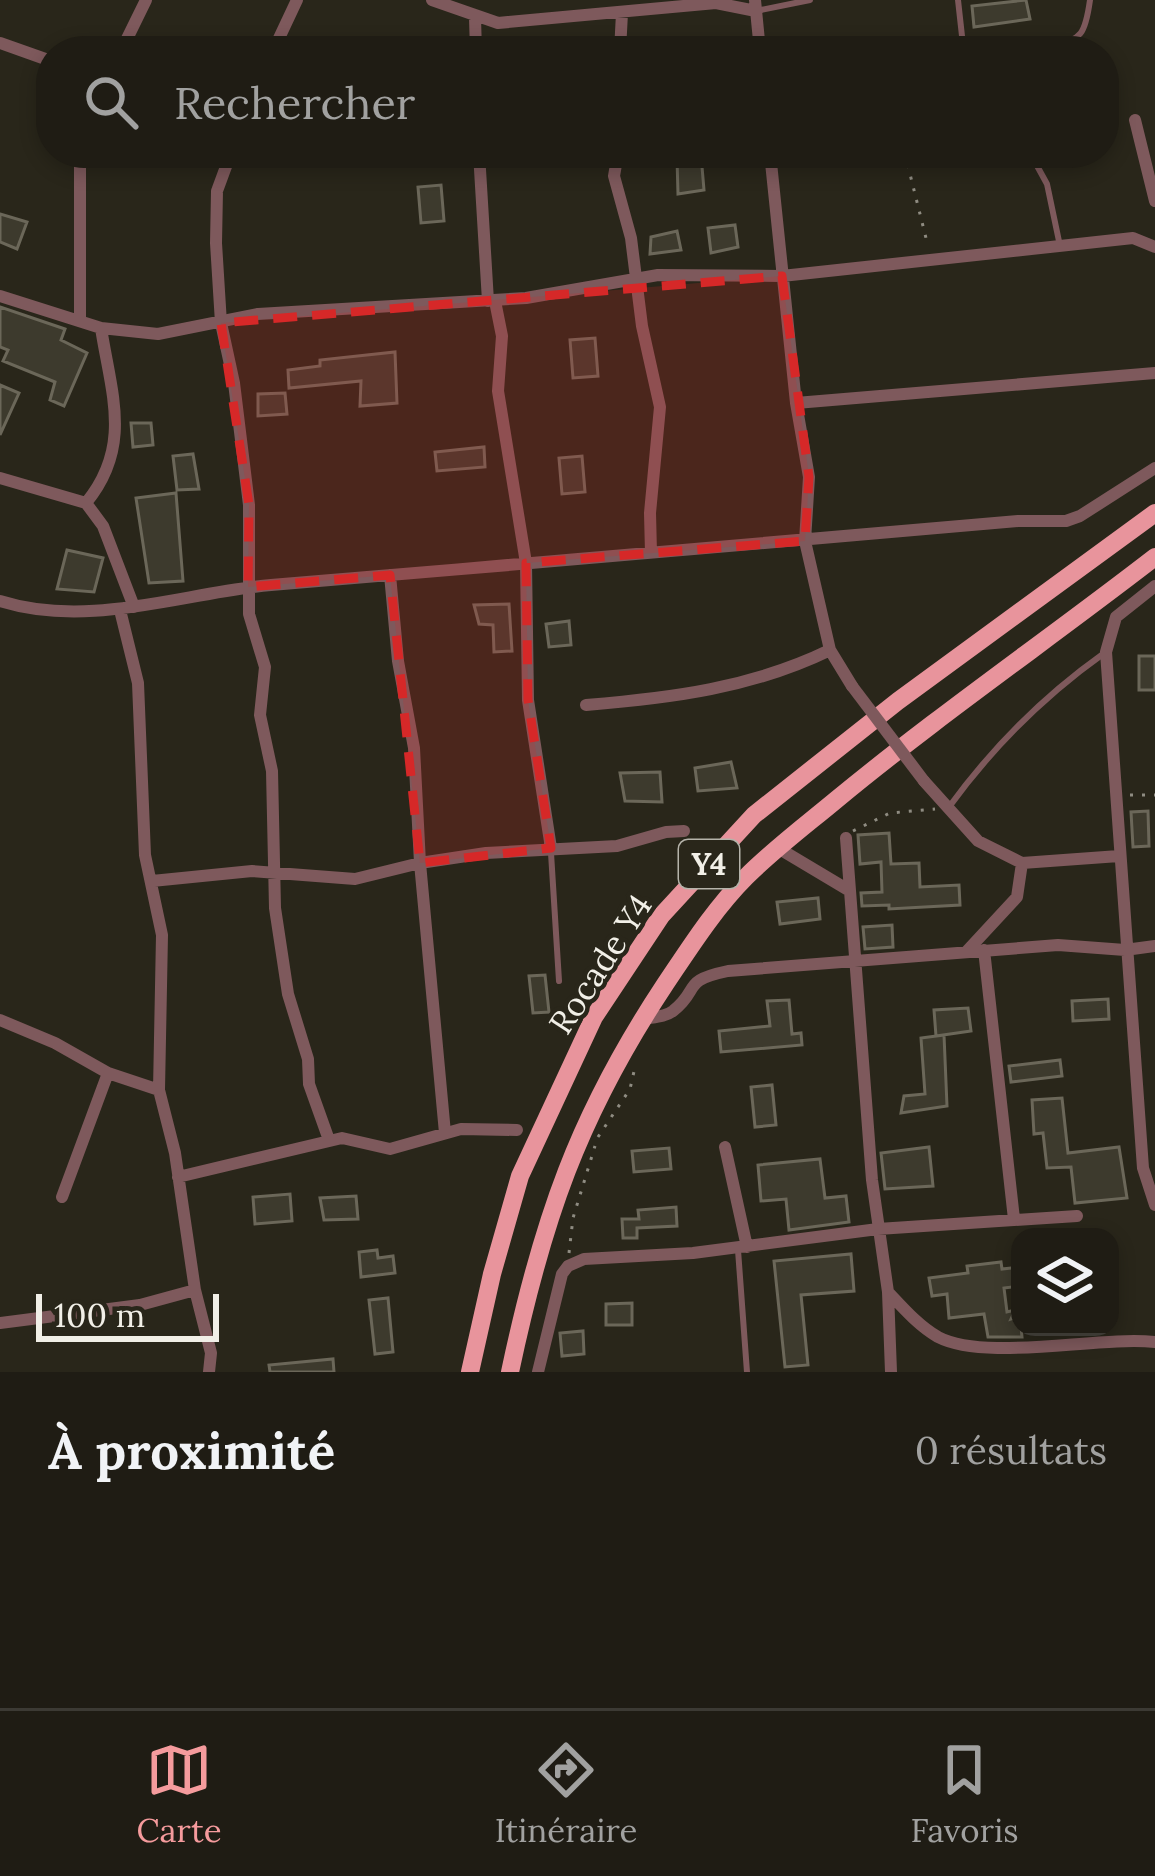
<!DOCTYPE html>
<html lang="fr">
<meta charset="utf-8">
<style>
:root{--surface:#1f1c14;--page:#27251d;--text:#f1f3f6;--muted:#a1a1a0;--line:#3c3a34;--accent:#f59b9d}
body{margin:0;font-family:Lora,serif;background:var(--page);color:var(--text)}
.controls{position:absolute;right:36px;bottom:36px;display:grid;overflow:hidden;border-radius:24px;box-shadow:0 6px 18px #0003}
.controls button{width:108px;height:108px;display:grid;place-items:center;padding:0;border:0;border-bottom:3px solid var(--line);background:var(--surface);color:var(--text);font:60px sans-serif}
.scale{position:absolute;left:36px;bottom:30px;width:183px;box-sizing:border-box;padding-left:12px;border:6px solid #f1efe7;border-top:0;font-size:33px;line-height:42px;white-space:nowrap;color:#f1efe7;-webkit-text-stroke:9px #29261a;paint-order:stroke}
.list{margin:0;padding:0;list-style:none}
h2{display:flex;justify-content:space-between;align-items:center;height:156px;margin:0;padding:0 48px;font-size:51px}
h2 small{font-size:39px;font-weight:400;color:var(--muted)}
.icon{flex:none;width:66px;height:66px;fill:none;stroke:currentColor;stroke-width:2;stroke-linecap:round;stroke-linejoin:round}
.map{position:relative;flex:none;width:1155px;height:1372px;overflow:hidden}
.search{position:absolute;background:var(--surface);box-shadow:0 6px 18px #0003;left:36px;right:36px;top:36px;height:132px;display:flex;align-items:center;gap:30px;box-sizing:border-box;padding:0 42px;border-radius:48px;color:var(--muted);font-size:45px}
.sheet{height:336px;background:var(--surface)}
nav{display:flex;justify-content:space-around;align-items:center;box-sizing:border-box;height:168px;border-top:3px solid var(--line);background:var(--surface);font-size:33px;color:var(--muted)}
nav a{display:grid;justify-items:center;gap:6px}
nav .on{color:var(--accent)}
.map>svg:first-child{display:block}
.building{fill:#3d3a2d;stroke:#6b6759;stroke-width:3}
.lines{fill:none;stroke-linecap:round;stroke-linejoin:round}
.path{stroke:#8f8c82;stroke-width:3;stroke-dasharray:3 9;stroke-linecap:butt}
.service{stroke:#7e595c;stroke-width:6}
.minor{stroke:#7e595c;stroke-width:12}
.trunk{stroke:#e8949c;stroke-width:18}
.minor-bridge{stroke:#7e595c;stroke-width:12}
.marked{fill:#d62828;fill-opacity:0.2;stroke:#d62828;stroke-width:9;stroke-dasharray:24 15;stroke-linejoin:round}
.labels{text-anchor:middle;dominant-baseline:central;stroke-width:9;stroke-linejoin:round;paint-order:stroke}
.shield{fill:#29261a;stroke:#b5b3aa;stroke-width:3}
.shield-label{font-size:30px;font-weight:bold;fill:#f1efe7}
.street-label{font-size:33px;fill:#f1efe7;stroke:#29261a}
</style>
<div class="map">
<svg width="1155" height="1372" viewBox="0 0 1155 1372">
<rect width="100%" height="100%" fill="#29261a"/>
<!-- building -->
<path class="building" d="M1026 0 1030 19 974 27 972 6Z
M701 155 704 190 678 194 677 158Z
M441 185 444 221 421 223 418 187Z
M0 214 27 222 17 249 0 242Z
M735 225 738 247 711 253 708 228Z
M677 231 681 250 650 254 651 237Z
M0 307 65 329 61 340 87 353 64 406 50 400 55 382 3 361 8 350 0 347Z
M595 338 598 376 573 378 570 340Z
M395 352 397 403 360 406 361 381 289 388 288 370 320 366V360Z
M0 385 19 393 0 435Z
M285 393 287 414 258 416V394Z
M131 423H151L153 445 133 447Z
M484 447 485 467 437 471 435 452Z
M193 454 199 489 177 490 173 456Z
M582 456 585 492 562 494 559 458Z
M176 493 183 581 149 583 136 498Z
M67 550 103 558 94 592 57 589Z
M509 604 512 651 494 652 493 625 479 624 474 605Z
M569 621 571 645 549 647 546 624Z
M1139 656H1155V690H1139Z
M731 762 737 788 698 791 695 768Z
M660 772 662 802 625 801 620 773Z
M1148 811 1149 846 1133 847 1131 812Z
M889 833 891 864 919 863 920 887 959 885 960 905 889 909V905L862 906 861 893 882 892 881 862 860 864 858 835Z
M818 898 820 919 780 924 777 902Z
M892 925 893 947 865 949 863 927Z
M545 975 549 1012 533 1013 529 976Z
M1108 999 1109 1019 1073 1021 1072 1001Z
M789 1000 792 1034 801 1033 802 1045 721 1052 719 1031 770 1026 767 1001Z
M968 1008 971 1031 936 1036 934 1010Z
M944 1035 947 1106 901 1113 904 1096 925 1094 921 1038Z
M1060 1060 1062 1076 1011 1082 1009 1066Z
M772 1085 776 1125 755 1127 751 1087Z
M1062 1098 1068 1153 1119 1147 1127 1198 1075 1203 1071 1167 1047 1168 1043 1133 1034 1134 1032 1100Z
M929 1147 933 1186 885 1189 881 1153Z
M669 1148 671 1169 634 1172 632 1151Z
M820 1159 825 1198 846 1196 849 1222 789 1230 786 1199 761 1201 758 1165Z
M290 1194 292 1221 255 1224 253 1197Z
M356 1196 358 1219 324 1220 320 1198Z
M676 1207 677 1226 637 1228V1238H623L622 1219H639L638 1210Z
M377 1250 378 1258 393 1256 395 1273 361 1277 359 1252Z
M851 1254 854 1291 801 1295 808 1365 785 1367 774 1261Z
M1001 1262 1002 1269 1020 1267V1286L1004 1288 1007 1312 1015 1310 1011 1319 1020 1316 1022 1337H988L984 1314 949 1318 947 1294 932 1296 929 1278 968 1273 967 1266Z
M388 1298 393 1352 375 1354 369 1300Z
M632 1303V1325H606V1304Z
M583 1331 584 1354 562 1356 560 1333Z
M333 1359 334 1372H270L269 1365Z"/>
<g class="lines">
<!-- path -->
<path class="path" d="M909 153 908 166 928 246
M1130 795H1155
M853 831 890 813 935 809
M598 1137 630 1089 635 1067
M569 1253 573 1218 595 1146"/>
<!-- service -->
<path class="service" d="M958 0 963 45 974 51
M756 11 810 0
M1041 51C1079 37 1084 43 1090 0
M1030 153 1047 184 1060 246
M949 807C992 748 1044 696 1103 654
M551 853 559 981
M738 1250 747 1372"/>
<!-- minor -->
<path class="minor" d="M432 0 498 23 716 3 756 11
M755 0 760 51
M475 18 476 51
M0 43 51 61
M121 51 146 0
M273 51 297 0
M620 51 622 13
M1135 120 1155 201
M231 153 217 191 216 243 221 323 234 383 249 505V614L265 667 260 715 272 771 275 908 288 994 308 1059 309 1084 329 1140
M479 153 488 301
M618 153 614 176 631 238 642 326 660 407 650 513 651 553
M770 153 796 403 809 477 805 541 830 650 852 686
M0 296 101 328 158 334 258 314 526 298 658 275 782 276 1133 238 1155 247
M495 301 502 336 498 391 526 563 528 700 551 848
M80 320V153
M796 403 1155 373
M0 478 86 503 103 526 134 607
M86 503C133 446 111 393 101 328
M390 575 398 661 414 748 420 863 445 1133
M1155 586 1116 617 1106 652 1143 1168 1155 1205
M0 601C89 629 182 593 271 585 520 564 769 544 1018 521H1066L1080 516 1155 468
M120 610 138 683 145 855 162 935 159 1090 175 1153 195 1290 211 1353 209 1372
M586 705C671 698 752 688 830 650
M924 781 978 841 1022 863 1119 856
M846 838 872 1180 888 1292 891 1372
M778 848 850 891
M152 881 252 871 355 879 420 863 486 853 617 846 666 832 684 831
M984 950 1014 1219
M967 951 1017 897 1022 863
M643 1019C653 1017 665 1017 673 1011 701 989 680 981 728 971L1058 945 1125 950 1155 946
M0 1020 55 1043 108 1073 159 1090
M725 1147 747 1247
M178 1177 342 1138 390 1149 461 1129 517 1130
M62 1197 108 1073
M889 1293C904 1309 919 1326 938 1337 986 1362 1096 1336 1155 1342
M0 1323 140 1305 195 1290
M538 1372 562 1274 568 1266 584 1259 693 1253 878 1229 1077 1216"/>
<!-- trunk -->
<path class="trunk" d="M470 1372 492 1274 520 1176 594 1017 661 916 754 815 898 701 1155 513
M510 1372C542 1221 578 1116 664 986 689 949 714 909 746 877 774 849 806 825 836 800 939 715 1049 639 1155 557"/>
<!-- minor-bridge -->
<path class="minor-bridge" d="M852 686 924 781"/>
</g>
<!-- marked area -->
<path class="marked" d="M782 276 809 477 805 541 526 563 528 700 551 848 420 863 390 575 248 587 249 505 221 323Z"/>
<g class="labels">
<!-- shield labels -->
<rect class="shield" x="679" y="840" width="60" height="48" rx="9"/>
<g class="shield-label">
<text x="709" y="864">Y4</text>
</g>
<!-- street labels -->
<g class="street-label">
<text transform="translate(600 964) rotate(-57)">Rocade Y4</text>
</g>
</g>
</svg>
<div class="controls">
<button><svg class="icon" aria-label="layers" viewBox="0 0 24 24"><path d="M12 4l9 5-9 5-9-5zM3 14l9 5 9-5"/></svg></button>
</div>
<div class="scale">100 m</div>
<div class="search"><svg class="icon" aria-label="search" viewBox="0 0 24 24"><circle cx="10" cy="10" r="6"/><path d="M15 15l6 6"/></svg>Rechercher</div>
</div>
<section class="sheet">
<h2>À proximité<small>0 résultats</small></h2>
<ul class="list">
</ul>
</section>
<nav>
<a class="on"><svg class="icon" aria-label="map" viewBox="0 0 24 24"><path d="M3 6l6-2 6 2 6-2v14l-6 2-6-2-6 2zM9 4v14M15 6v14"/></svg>Carte</a>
<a><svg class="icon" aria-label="directions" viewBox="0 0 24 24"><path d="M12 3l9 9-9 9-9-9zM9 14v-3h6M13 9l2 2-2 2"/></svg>Itinéraire</a>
<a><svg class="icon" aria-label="saved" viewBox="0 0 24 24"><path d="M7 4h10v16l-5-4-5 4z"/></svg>Favoris</a>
</nav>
